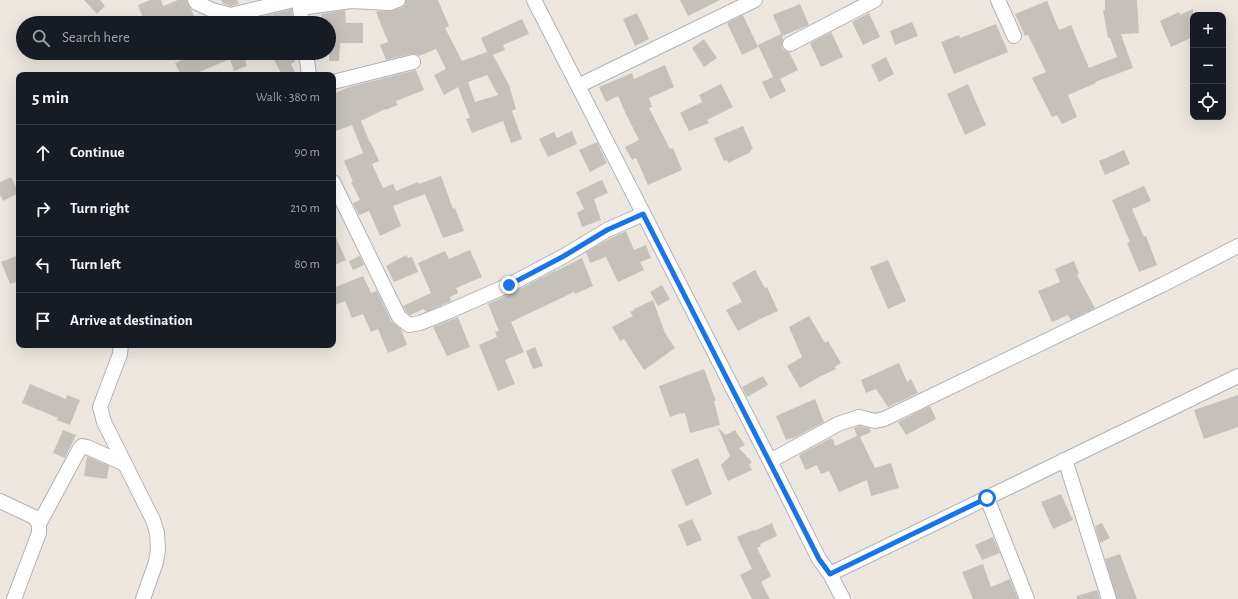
<!DOCTYPE html>
<meta charset="utf-8">
<style>
:root{--surface:#171b24;--page:#242831;--text:#f1f3f6;--muted:#9ea1a6;--line:#363941}
body{margin:0;font-family:"Alegreya Sans",sans-serif;background:var(--page);color:var(--text)}
.controls{position:absolute;right:12px;top:12px;display:grid;overflow:hidden;border-radius:8px;box-shadow:0 4px 16px #0002}
.controls button{width:36px;height:36px;display:grid;place-items:center;padding:0;border:0;border-bottom:1px solid var(--line);background:var(--surface);color:var(--text);font:20px sans-serif}
.stop{position:absolute;width:12px;height:12px;margin:-9px;border:3px solid #1a73e8;border-radius:50%;background:#fff}
.stop.end{background:#1a73e8;border-color:#fff;box-shadow:0 1px 4px #0008}
.list{margin:0;padding:0;list-style:none}
h2{display:flex;justify-content:space-between;align-items:center;height:52px;margin:0;padding:0 16px;font-size:17px}
h2 small{font-size:13px;font-weight:400;color:var(--muted)}
.list li{display:grid;grid-template-columns:26px 1fr auto;gap:12px;align-items:center;box-sizing:border-box;height:56px;padding:0 16px;border-top:1px solid var(--line)}
.list b{display:block;font-size:15px;white-space:nowrap}
.list em{font-size:13px;font-style:normal;color:var(--muted)}
.icon{flex:none;width:22px;height:22px;fill:none;stroke:currentColor;stroke-width:2;stroke-linecap:round;stroke-linejoin:round}
.map{position:relative;flex:none;width:1238px;height:599px;overflow:hidden}
.search{position:absolute;background:var(--surface);box-shadow:0 4px 16px #0002;left:16px;top:16px;width:320px;height:44px;display:flex;align-items:center;gap:10px;box-sizing:border-box;padding:0 14px;border-radius:22px;color:var(--muted);font-size:15px}
.panel{position:absolute;background:var(--surface);box-shadow:0 4px 16px #0002;left:16px;top:72px;width:320px;height:276px;border-radius:8px}
.map>svg:first-child{display:block}
.building{fill:#c5c1ba;fill-rule:evenodd}
.lines{fill:none;stroke-linecap:round;stroke-linejoin:round}
.minor-casing{stroke:#b0b2bb;stroke-width:16}
.minor{stroke:#fff;stroke-width:14}
.route{stroke:#1a73e8;stroke-width:5}
</style>
<div class="map">
<svg width="1238" height="599" viewBox="0 0 1238 599">
<rect width="100%" height="100%" fill="#ece6df"/>
<!-- building -->
<path class="building" d="M84 0H100L105 6 97 14Z
M150 0H161L163 6 178 0H187L197 23H145L138 5Z
M221 0H237L239 4 231 6 223 4Z
M406 0H438L449 26 445 28 462 61 487 52 481 38 522 19 529 34 503 45 505 50 493 55 509 85 516 109 512 111 522 139 511 143 503 121 472 133 466 119 470 118 458 87 444 95 434 75 446 69 436 49 419 56 416 54H411L386 60 380 45 388 42 376 12 378 11H390L401 8 405 5ZM487 75 498 95 475 102 468 82Z
M680 0H720L688 16Z
M1105 0H1137L1139 33 1121 34 1133 68 1095 82 1096 83 1068 95 1077 117 1062 124 1057 115 1052 117 1032 78 1046 72 1028 35 1025 36 1015 14 1047 1 1059 30 1071 25 1089 68 1117 57 1110 38H1108L1103 10H1105Z
M800 4 809 25 782 36 773 15Z
M292 9 293 20 275 23 273 15 254 23H234Z
M1193 9V37L1171 47 1160 21 1179 12 1180 15Z
M345 10 346 23H363V43H340L339 61H329V21H322L321 14Z
M637 13 649 39 635 46 623 19Z
M869 13 880 37 863 45 852 22Z
M743 15 758 47 742 55 727 23Z
M912 22 918 36 895 45 890 31Z
M996 24 1008 52 954 74 941 42 959 35 960 38Z
M831 32 843 57 821 67 810 43Z
M781 34 783 39 782 43V48L785 51 789 52 798 70 780 79 786 91 770 99 762 82 773 77 758 45Z
M704 39 717 58 704 67 692 48Z
M199 53H244L243 54 247 66 234 71 230 59 199 72 200 75H181L175 63Z
M278 53H291L295 62 291 64 296 75H282L272 56Z
M886 57 894 74 879 82 871 65Z
M665 65 674 87 649 98 652 107 649 108 670 149 673 148 682 170 648 185 636 158 632 160 625 147 639 140 625 112 618 96 606 102 599 87 632 73 634 79Z
M416 70 424 90 396 101 398 105 385 110V109L361 121 370 143H371L379 161 372 164 383 188 393 184 396 191 418 182 419 184 441 176 453 209 455 208 464 231 443 238 425 194 393 206 401 226 380 236 369 211 359 215 353 203 360 200 351 182H353L344 161 363 153 352 125 333 132V94L349 87Z
M721 84 733 107 707 120 709 123 689 131 680 113 702 102 699 95Z
M968 84 986 125 965 135 947 94Z
M743 126 753 149 750 150 751 152 728 163 727 160 724 161 714 138Z
M572 131 577 144 548 157 539 139 554 132 557 138Z
M597 142 607 163 590 172 579 150Z
M1124 150 1130 164 1105 175 1099 161Z
M11 177 19 193 3 201 0 195V182Z
M602 180 608 193 594 199 601 220 582 227 577 213 584 209 576 192Z
M1144 186 1151 201 1132 209 1144 237 1146 236 1157 265 1139 272 1127 243 1130 242 1112 200Z
M333 231 346 260 333 266Z
M626 231 634 250 646 245 651 258 640 262 644 270 618 282 606 257 590 263 586 252 611 238Z
M470 250 482 277 456 288 458 293 450 297 451 301 426 312 424 309 410 315 406 312 403 306 431 293 418 263 445 251 449 259Z
M19 255V281L10 284 1 262Z
M406 255 408 258 412 257 418 272 394 282 386 266Z
M360 256 364 265 353 270 349 261Z
M582 258 593 286 575 294 574 292 511 322 524 352 505 360 515 384 498 391 479 345 497 337 495 332 499 331 488 304 512 293 556 270V271Z
M888 260 906 301 888 309 870 267Z
M1074 261 1079 274 1077 275 1095 308 1071 320 1068 315 1052 322 1038 291 1060 282 1055 269Z
M755 270 765 288 767 287 778 311 760 319 738 331 726 310 742 302 732 283Z
M363 276 371 293 377 291 391 321 401 329 407 345 388 353 378 329 371 332 363 314 352 318 345 301 333 306V288Z
M662 285 670 299 658 306 650 292Z
M653 300 665 333 675 348 644 370 624 339 620 341 612 327 633 316 630 312 634 310V309Z
M809 316 825 343 828 341 841 363 835 367 836 369 819 377 800 388 787 366 802 357 789 327Z
M458 317 470 347 447 356 433 327Z
M535 347 543 366 533 369 526 351Z
M899 363 907 382 911 379 918 393 888 407 876 389 866 393 861 380Z
M704 369 716 401H714L720 425 690 433 685 413 681 414V413L670 417 659 386Z
M763 376 768 385 747 397 742 387Z
M30 384 66 399 67 395 80 400 70 425 57 420 58 418 22 403Z
M1238 395V427L1204 439 1194 410Z
M815 399 824 422 792 439V438L786 440 776 416Z
M930 406 936 419 906 435 898 422Z
M859 426 869 428 871 432 860 437 875 468 891 463 899 488 871 496 867 480 839 492 829 471 821 474 817 465 806 470 805 469 799 455 831 438 832 440 833 439 835 446 857 436 854 428Z
M718 428 726 435 735 430 745 445 739 448 752 462 749 465 752 470 728 481 721 465 730 456Z
M63 430 76 435 65 458 53 453Z
M87 456 109 466 107 479 84 476Z
M698 458 712 494 686 506 671 470Z
M1061 494 1073 520 1053 529 1041 502Z
M692 519 702 540 687 546 678 525Z
M772 523 777 536 760 544 761 546 757 548 771 576 761 582 770 599H752L740 575 752 569 737 537 753 530 754 531Z
M1102 523 1110 538 1100 543 1095 526Z
M993 537 1000 553 982 560 975 545Z
M1120 554 1137 599H1117L1105 559Z
M983 564 991 587 1010 579 1018 599H973L962 572Z
M1097 590 1100 599H1077V596Z"/>
<g class="lines">
<defs>
<path id="minor" d="M195 0 197 3 212 10 231 15 294 0
M299 0 302 23
M534 0 770 461 819 559 830 574 843 599
M998 0 1014 36
M300 8 351 1 390 3 398 0
M790 44 875 0
M306 53 309 75
M333 82 413 62
M578 86 755 0
M333 182 399 317 409 325 420 323 445 313 509 285 564 256 607 230 643 214
M121 345 120 354 100 407 104 422 125 464
M1064 460 1068 469 1109 599
M770 461 838 424 859 417 875 421 884 419 1164 284 1238 246
M987 498 1027 599
M0 501 34 517 39 524V533L14 599
M39 524 80 448 82 446 87 447 125 464 153 520 157 533 158 550 156 562 143 599
M830 574 1238 376"/>
</defs>
<!-- minor casing -->
<use href="#minor" class="minor-casing"/>
<!-- minor -->
<use href="#minor" class="minor"/>
</g>
<g class="lines">
<!-- route -->
<path class="route" d="M509 285 564 256 607 230 643 214 819 559 830 574 987 498"/>
</g>
</svg>
<div class="controls">
<button>+</button>
<button>−</button>
<button><svg class="icon" aria-label="locate" viewBox="0 0 24 24"><circle cx="12" cy="12" r="6"/><path d="M12 2v4M12 18v4M2 12h4M18 12h4"/></svg></button>
</div>
<div class="stop" style="left:987px;top:498px"></div>
<div class="stop end" style="left:509px;top:285px"></div>
<div class="search"><svg class="icon" aria-label="search" viewBox="0 0 24 24"><circle cx="10" cy="10" r="6"/><path d="M15 15l6 6"/></svg>Search here</div>
<section class="panel">
<h2>5 min<small>Walk · 380 m</small></h2>
<ul class="list">
<li><svg class="icon" aria-label="ahead" viewBox="0 0 24 24"><path d="M12 20V5M6 11l6-6 6 6"/></svg><div><b>Continue</b></div><em>90 m</em></li>
<li><svg class="icon" aria-label="right" viewBox="0 0 24 24"><path d="M7 20v-9h11M14 6l5 5-5 5"/></svg><div><b>Turn right</b></div><em>210 m</em></li>
<li><svg class="icon" aria-label="left" viewBox="0 0 24 24"><path d="M17 20v-9H6M10 6l-5 5 5 5"/></svg><div><b>Turn left</b></div><em>80 m</em></li>
<li><svg class="icon" aria-label="arrive" viewBox="0 0 24 24"><path d="M6 21V4h12l-3 4 3 4H6"/></svg><div><b>Arrive at destination</b></div></li>
</ul>
</section>
</div>
